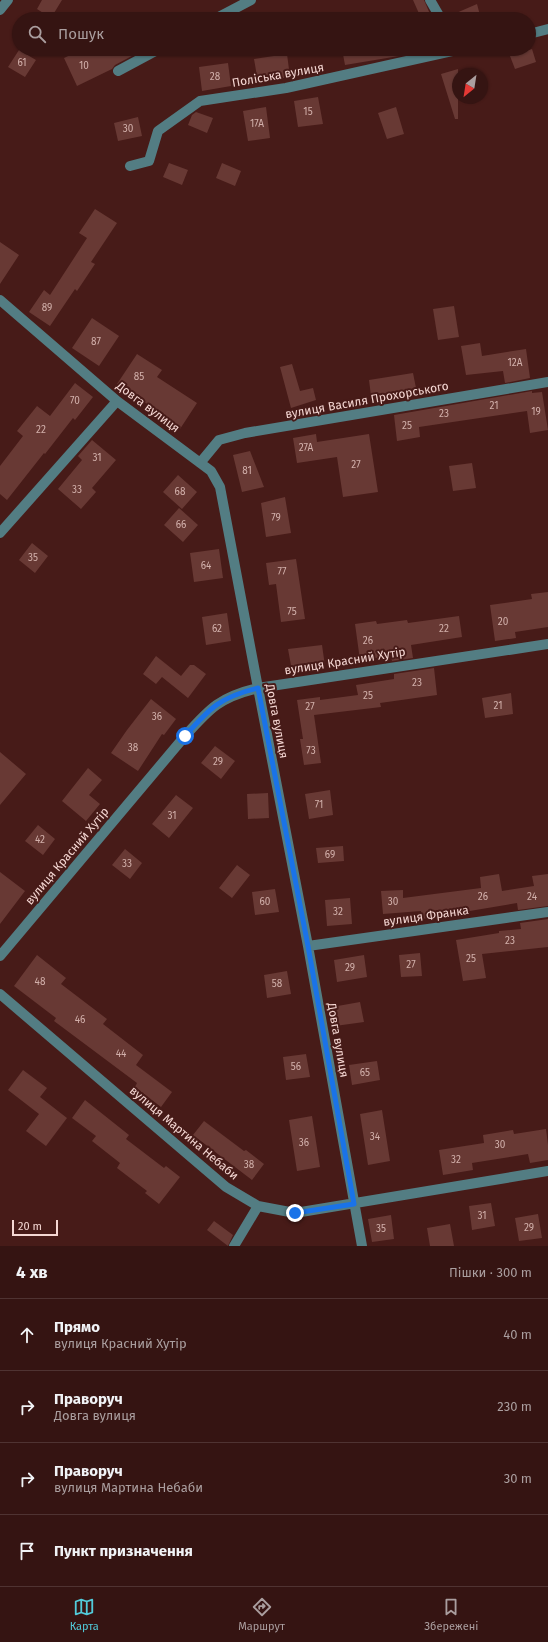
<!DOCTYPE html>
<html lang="uk">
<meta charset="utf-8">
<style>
:root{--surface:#351412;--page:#3d1d1b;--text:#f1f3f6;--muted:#aa9e9f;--line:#4f3332;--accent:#52cbda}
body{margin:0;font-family:"Fira Sans",sans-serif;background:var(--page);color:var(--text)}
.compass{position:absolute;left:452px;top:68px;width:36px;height:36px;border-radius:50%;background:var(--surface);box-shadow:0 1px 3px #0004;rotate:210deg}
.scale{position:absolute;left:12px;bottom:10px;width:46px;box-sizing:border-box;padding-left:4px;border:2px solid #f5d7d3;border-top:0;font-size:11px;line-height:14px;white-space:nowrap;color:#f5d7d3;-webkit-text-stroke:3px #471b18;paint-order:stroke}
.stop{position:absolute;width:12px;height:12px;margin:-9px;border:3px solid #1a73e8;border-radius:50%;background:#fff}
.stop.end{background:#1a73e8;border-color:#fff;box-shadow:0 1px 4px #0008}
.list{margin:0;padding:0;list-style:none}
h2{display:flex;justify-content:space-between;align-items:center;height:52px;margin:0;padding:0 16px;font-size:17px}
h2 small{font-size:13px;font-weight:400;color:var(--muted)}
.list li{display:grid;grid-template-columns:26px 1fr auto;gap:12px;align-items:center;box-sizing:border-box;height:72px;padding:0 16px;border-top:1px solid var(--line)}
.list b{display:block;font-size:15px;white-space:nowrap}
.list p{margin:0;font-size:13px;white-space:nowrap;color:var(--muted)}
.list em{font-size:13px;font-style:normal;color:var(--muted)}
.icon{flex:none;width:22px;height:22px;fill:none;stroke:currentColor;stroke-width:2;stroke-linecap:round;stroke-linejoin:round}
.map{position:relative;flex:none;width:548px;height:1246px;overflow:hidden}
.search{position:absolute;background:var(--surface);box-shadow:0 1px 3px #0004;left:12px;right:12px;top:12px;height:44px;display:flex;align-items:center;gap:10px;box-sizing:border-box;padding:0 14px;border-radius:22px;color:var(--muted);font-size:15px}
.sheet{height:340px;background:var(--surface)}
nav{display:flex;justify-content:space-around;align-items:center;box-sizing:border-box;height:56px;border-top:1px solid var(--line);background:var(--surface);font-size:11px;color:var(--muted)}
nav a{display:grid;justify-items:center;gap:2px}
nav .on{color:var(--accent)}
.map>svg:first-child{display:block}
.building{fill:#683934}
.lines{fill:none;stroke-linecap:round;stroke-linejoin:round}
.minor{stroke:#537d83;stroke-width:10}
.route{stroke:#1a73e8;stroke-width:5}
.labels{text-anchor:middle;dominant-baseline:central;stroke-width:4;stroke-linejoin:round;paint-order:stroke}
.number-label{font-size:10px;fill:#d2b0ab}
.street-label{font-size:12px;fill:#f5d7d3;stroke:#471b18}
</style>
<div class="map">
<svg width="548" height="1246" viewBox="0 0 548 1246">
<rect width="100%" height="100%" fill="#471b18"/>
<!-- building -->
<path class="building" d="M42 0H62L51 18 37 9Z
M413 0H424L430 14 421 18Z
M477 4 481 19H447V17Z
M83 49H145L115 65 112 69 77 86 64 58Z
M342 49H398L399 56 345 65Z
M532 49 536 62 515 69 510 56Z
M19 50 36 60 25 77 8 67Z
M287 54 290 77 258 82 254 59Z
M228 63 231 86 202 91 199 67Z
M458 69V119H455L441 74Z
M318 97 323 124 298 127 294 101Z
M266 107 270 138 248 141 243 111Z
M396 107 404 134 387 139 378 113Z
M196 112 213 118 207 133 188 125 192 115Z
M138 117 142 136 118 141 114 123Z
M169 163 188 170 182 185 163 177Z
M222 163 241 171 235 186 216 178Z
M95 209 117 223 91 262 95 264 77 291 75 289 50 326 29 312 44 290 50 295 87 238 79 233Z
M0 242 19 255 0 284Z
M454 306 459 337 438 340 433 309Z
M92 318 119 336 99 366 72 348Z
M480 343 482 356 526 349 530 378 505 383 503 371 466 375 461 346Z
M137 354 162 370 157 377 197 403 180 429 157 414 159 412 117 384Z
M292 364 300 391 313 388 316 400 291 408 280 367Z
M413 373 416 388 371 396 369 380Z
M75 383 93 397 75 420 73 418 45 454 44 453 7 500 0 494V466L23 436 17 431 37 406 50 416Z
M532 391V393L542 392 548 430 530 433 527 411 419 427 420 437 397 441 394 415Z
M316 434 317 442 369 434 378 492 343 497 337 457 297 463 293 438Z
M92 440 116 460 92 488 96 492 81 509 58 489 82 460 78 456Z
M250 451 264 487 242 492 233 455Z
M472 463 476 488 453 491 449 466Z
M178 475 197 492 182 509 163 492Z
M285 497 291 533 266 537 261 503Z
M179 508 198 525 183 542 164 525Z
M32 543 48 556 35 573 19 560Z
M219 549 223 578 194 582 190 553Z
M296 559 305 619 281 622 276 584 269 585 266 563Z
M548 592V627L515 632 516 638 495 641 490 605 532 599 531 594Z
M227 613 231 641 206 645 202 617Z
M459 616 462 637 411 645 413 658 392 661 391 656 360 660 355 624 376 621 377 624 407 620 408 623Z
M322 645 325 666 292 671 288 649Z
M156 656 181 676 190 665H194L206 674 188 698 162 677 156 684 143 674Z
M434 668 437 695 380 703 381 707 314 715 321 763 304 765 300 739H303L297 700 320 697V700L358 695 356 685 394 679V674Z
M511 693 513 714 485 718 482 698Z
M151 699 176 719 164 735 162 734 138 771 111 753 127 730Z
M215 746 235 761 221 779 201 763Z
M0 752 26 774 0 805Z
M88 768 102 780 89 795 100 804 86 821 62 801Z
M330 790 333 815 309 819 305 794Z
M268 793 269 818 248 819 247 794Z
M176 795 193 808 169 838 152 824Z
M38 825 55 839 43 855 25 841Z
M343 846 344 861 318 863 316 848Z
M125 849 142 863 130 879 112 865Z
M237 865 250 875 232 898 219 888Z
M0 872 25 891 0 924Z
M499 874 502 891 534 886 532 876 548 874V906L518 910 517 903 422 919 421 911 383 914 381 891 403 890V898L481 888 480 877Z
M275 889 279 912 255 915 252 892Z
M350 898 352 924 327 926 325 900Z
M548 919V947L482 954 486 978 463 981 456 940 499 933V931L521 929 520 923Z
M420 953 422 976 401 977 399 955Z
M37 955 66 978 61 984 107 1019 103 1024 143 1055 136 1065 172 1092 161 1107 135 1087 137 1083 54 1021 56 1018 14 986Z
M364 955 367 977 337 982 334 960Z
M287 971 291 994 267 998 264 975Z
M360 1002 364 1022 335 1026 332 1007Z
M306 1054 310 1077 286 1080 283 1057Z
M377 1061 380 1080 352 1085 349 1065Z
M23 1070 47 1088 40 1097 67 1118 46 1146 26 1131 39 1114 8 1090Z
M85 1100 129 1135 126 1139 164 1168 166 1166 180 1177 159 1204 145 1193 147 1191 117 1168 120 1163 92 1141 96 1136 72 1118Z
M382 1110 390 1161 368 1165 360 1114Z
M312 1116 320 1167 297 1171 289 1120Z
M204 1121 244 1151 246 1150 264 1164 252 1180 193 1135Z
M546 1129 548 1145V1160L530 1163 528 1154 472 1163 473 1170 443 1175 439 1150 484 1143 483 1135 513 1130 514 1134Z
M491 1203 495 1226 472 1230 469 1206Z
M538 1214 542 1238 519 1241 515 1218Z
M391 1215 394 1239 372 1242 368 1219Z
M214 1221 233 1235 228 1246 207 1230Z
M450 1224 454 1246H430L427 1228Z"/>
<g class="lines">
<!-- minor -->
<path class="minor" d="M430 0 441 19
M0 10 8 0
M215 19 251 0
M529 34 548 29
M118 71 159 49
M130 166 149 161 158 131 200 101 286 88 461 49
M0 300 117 401 211 471 220 487 258 688 308 946 362 1246
M200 463 219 440 245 433 548 382
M0 533 117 401
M308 946 548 912
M0 956 185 736C210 708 220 697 258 688L548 644
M0 994 226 1187 258 1206 295 1213 548 1171
M234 1246 258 1206"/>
</g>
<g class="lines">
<!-- route -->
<path class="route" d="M185 736C210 708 220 697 258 688L308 946 354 1204 295 1213"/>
</g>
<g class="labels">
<!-- number labels -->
<g class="number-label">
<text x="22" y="63">61</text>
<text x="84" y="66">10</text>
<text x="215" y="77">28</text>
<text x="308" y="112">15</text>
<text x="257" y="124">17А</text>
<text x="128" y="129">30</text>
<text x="47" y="308">89</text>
<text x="96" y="342">87</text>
<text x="515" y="363">12А</text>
<text x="139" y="377">85</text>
<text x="75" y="401">70</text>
<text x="494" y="406">21</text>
<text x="536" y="412">19</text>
<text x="444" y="414">23</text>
<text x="407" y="426">25</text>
<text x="41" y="430">22</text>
<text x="306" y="448">27А</text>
<text x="97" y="458">31</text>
<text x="356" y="465">27</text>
<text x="247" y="471">81</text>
<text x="77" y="490">33</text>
<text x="180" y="492">68</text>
<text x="276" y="518">79</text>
<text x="181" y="525">66</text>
<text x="33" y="558">35</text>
<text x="206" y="566">64</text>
<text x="282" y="572">77</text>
<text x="292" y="612">75</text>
<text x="503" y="622">20</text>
<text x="217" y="629">62</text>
<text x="444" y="629">22</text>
<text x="368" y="641">26</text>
<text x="417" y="683">23</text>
<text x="368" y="696">25</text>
<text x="498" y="706">21</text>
<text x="310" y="707">27</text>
<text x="157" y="717">36</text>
<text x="133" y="748">38</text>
<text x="311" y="751">73</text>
<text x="218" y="762">29</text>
<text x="319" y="805">71</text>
<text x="172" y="816">31</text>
<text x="40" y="840">42</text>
<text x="330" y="855">69</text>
<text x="127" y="864">33</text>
<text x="483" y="897">26</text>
<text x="532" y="897">24</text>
<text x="265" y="902">60</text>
<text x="393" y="902">30</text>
<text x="338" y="912">32</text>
<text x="510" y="941">23</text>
<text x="471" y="959">25</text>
<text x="411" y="965">27</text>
<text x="350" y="968">29</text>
<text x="40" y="982">48</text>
<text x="277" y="984">58</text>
<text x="80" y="1020">46</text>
<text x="121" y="1054">44</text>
<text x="296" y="1067">56</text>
<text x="365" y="1073">65</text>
<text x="375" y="1137">34</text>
<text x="304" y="1143">36</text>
<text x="500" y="1145">30</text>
<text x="456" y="1160">32</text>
<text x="249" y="1165">38</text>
<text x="482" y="1216">31</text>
<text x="529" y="1228">29</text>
<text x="381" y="1229">35</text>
</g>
<!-- street labels -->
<g class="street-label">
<text transform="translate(278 75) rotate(-10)">Поліська вулиця</text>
<text transform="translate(367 400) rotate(-10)">вулиця Василя Прохорського</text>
<text transform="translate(148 407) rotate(37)">Довга вулиця</text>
<text transform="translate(345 661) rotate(-9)">вулиця Красний Хутір</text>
<text transform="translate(277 721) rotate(79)">Довга вулиця</text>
<text transform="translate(67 856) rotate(-50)">вулиця Красний Хутір</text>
<text transform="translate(426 916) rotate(-8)">вулиця Франка</text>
<text transform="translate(338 1040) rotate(80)">Довга вулиця</text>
<text transform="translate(184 1133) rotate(40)">вулиця Мартина Небаби</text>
</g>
</g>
</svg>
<svg class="compass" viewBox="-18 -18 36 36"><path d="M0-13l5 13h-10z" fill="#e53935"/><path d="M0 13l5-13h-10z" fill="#aa9e9f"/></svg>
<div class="scale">20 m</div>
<div class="stop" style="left:185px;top:736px"></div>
<div class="stop end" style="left:295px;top:1213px"></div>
<div class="search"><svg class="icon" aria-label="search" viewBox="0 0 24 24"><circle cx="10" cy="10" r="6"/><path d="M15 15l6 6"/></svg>Пошук</div>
</div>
<section class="sheet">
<h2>4 хв<small>Пішки · 300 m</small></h2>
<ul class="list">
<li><svg class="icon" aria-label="ahead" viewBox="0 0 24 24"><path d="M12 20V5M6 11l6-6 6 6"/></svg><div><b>Прямо</b><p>вулиця Красний Хутір</p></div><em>40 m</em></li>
<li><svg class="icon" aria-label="right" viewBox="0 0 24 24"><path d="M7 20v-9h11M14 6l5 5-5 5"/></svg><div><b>Праворуч</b><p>Довга вулиця</p></div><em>230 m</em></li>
<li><svg class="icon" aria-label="right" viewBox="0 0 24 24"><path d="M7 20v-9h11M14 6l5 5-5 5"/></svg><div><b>Праворуч</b><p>вулиця Мартина Небаби</p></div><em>30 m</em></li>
<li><svg class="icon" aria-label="arrive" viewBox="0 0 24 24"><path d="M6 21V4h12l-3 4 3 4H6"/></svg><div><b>Пункт призначення</b></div></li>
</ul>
</section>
<nav>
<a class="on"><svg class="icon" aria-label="map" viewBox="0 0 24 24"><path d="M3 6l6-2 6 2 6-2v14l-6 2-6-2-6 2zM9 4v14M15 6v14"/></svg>Карта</a>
<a><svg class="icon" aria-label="directions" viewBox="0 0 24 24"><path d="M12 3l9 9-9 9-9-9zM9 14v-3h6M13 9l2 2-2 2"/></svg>Маршрут</a>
<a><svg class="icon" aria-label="saved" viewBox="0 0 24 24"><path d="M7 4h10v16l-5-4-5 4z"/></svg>Збережені</a>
</nav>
